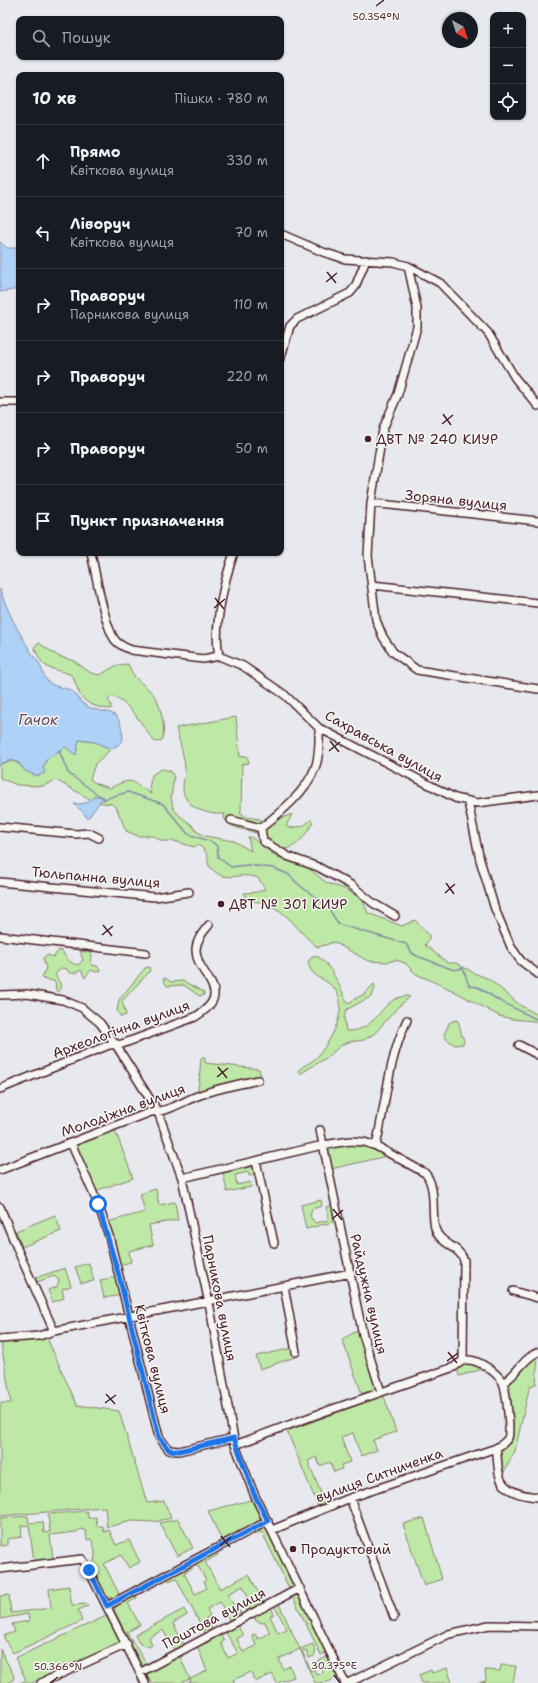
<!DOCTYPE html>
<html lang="uk">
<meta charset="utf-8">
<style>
:root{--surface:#171b24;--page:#242831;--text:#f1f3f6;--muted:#9ea1a6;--line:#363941}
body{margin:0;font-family:"Shantell Sans",sans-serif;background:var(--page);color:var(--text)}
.controls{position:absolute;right:12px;top:12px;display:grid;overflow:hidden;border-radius:8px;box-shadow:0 1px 3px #0004}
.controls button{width:36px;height:36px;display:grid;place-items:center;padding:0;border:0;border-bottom:1px solid var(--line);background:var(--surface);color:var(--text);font:20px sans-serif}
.compass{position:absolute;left:442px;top:12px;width:36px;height:36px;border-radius:50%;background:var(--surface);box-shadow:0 1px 3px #0004;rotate:141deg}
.stop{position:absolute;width:12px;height:12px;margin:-9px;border:3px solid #1a73e8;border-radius:50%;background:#fff}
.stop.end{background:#1a73e8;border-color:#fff;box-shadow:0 1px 4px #0008}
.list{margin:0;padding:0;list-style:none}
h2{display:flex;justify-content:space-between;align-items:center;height:52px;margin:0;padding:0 16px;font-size:17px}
h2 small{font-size:13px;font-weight:400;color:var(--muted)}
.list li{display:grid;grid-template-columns:26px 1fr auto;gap:12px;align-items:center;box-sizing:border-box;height:72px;padding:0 16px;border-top:1px solid var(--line)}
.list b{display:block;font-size:15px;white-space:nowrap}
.list p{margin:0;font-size:13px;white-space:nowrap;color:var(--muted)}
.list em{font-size:13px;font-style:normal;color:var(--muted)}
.icon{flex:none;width:22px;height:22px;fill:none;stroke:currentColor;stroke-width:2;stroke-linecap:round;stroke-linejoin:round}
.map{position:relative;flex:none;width:538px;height:1683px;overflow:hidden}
.search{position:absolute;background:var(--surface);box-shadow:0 1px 3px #0004;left:16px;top:16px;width:268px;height:44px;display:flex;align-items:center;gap:10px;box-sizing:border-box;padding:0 14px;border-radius:8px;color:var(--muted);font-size:15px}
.panel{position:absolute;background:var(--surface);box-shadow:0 1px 3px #0004;left:16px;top:72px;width:268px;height:484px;border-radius:8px}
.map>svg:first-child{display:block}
.green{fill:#bee8a5;stroke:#848468}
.water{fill:#aed2f7;stroke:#868aa5}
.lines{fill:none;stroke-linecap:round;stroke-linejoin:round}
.stream{stroke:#868aa5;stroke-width:1.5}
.minor-casing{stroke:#4a1f2b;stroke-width:10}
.minor{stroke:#f6f6f2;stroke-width:7}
.route{stroke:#1a73e8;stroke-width:5}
.ticks{fill:none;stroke:#4a1f2b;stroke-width:1.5}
.poi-dot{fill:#4a1f2b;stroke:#f6f6f2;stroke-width:1.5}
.labels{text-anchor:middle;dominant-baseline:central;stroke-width:3;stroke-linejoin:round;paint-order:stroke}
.poi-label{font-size:14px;fill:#4a1f2b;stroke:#f6f6f2;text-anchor:start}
.street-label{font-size:14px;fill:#4a1f2b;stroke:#f6f6f2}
.water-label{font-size:15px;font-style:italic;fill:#634c5e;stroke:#f6f6f2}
.ticks-label{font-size:10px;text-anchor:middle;fill:#4a1f2b;stroke:#f6f6f2;stroke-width:3;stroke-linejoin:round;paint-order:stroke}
</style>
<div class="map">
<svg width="538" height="1683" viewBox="0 0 538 1683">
<rect width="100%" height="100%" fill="#e7e9ef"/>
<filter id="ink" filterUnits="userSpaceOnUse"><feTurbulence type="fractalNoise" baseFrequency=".025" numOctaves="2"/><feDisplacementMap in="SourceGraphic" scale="8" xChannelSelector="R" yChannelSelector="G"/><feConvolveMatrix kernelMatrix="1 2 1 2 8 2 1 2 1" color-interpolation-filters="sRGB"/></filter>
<g filter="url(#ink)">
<!-- green -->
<path class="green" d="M39 643 58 656 74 661 91 673 100 675 117 665 128 664C130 668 132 673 135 677 142 685 152 690 157 700 161 709 167 733 161 741L155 742C140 724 134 706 112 696L108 700 111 704V709C98 708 82 704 78 690 76 686 75 680 72 676 65 670 53 671 46 666 40 662 37 653 34 647Z
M236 717 240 757 247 756 249 763 242 764 241 811 240 812 246 817 259 819 269 823 292 814 286 826 289 828 303 826 311 820 313 822C306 834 297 850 281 849 274 845 267 839 260 835 248 828 231 831 224 818L225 814C209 816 182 807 183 787 183 781 185 776 185 771 185 757 179 741 176 728Z
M78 740 95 742 111 749 95 764 90 779 97 784 110 788C134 776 130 781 151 794L149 788 152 775 161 769 171 771 174 778 171 797 173 808 180 816 192 825 196 831 205 836 234 841 251 851 248 837H251L277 857 299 861 327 883 345 889 362 899 368 913 402 926 415 920 429 935V939L425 945 448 963H456L474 973 489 979 520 1005 538 1015V1024L534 1021 512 1019 499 1016 454 991 416 974 405 963 396 960 387 962 368 961 334 942 319 947 316 946C298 932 288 911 265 903 257 901 247 903 244 893L258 892 265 889 258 878C238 870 224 887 208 864 209 856 205 848 197 845L194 847 174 841H162L153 836H138L126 831 117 809 112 804 95 802 56 780 43 786 17 785 0 778V764C12 760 17 760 25 771L43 767 47 759 65 747 76 754Z
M59 950 63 952C65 958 71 964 78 965L83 960 80 951 85 952 90 951 92 955 91 965 97 966 101 971 96 972 91 970 85 978 81 970 75 973H69L67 969 61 968 55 975 61 985 59 992 56 990 55 982 50 980H45L42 977 46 968 43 958 47 955 54 957Z
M312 956C328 954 341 991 348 1003L364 994 374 984 375 988 372 996 346 1010 344 1018 346 1031C380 1032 378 998 407 996L410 997 399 1006 375 1033 364 1040 349 1042 342 1045 326 1058 300 1074 298 1071C302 1065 310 1064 316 1058 330 1043 352 1005 333 987 323 977 311 978 308 962Z
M149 967 150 971 122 1001 126 1015 121 1017 117 1011 119 1000 145 968Z
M165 978 171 982 183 981 204 992V995L199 996 184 985 167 986 163 979Z
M455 1020 458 1021C461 1028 460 1033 464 1040L463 1044 455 1045 446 1039 444 1035 449 1023Z
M201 1058H205V1063L259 1069 262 1079 195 1096 198 1092Z
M115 1130 133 1178 95 1191 75 1145Z
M350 1144 364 1145 387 1156 331 1169 326 1149 328 1147Z
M252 1166 255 1168 256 1174 249 1176 248 1172 235 1175 237 1185 250 1182 251 1187 227 1192 223 1172Z
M156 1189 159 1205 175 1202 178 1220 149 1225 153 1245 129 1251 131 1262 118 1265 107 1222 145 1212 140 1194Z
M321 1200 322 1206 312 1209 310 1216 315 1223 329 1220 326 1207 334 1205 337 1221 306 1229 301 1205Z
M55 1215 61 1231 22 1247 16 1231Z
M89 1263 94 1281 81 1283 75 1267Z
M65 1268 71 1286 62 1289 64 1298 53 1302 48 1290 57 1287 59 1280 54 1276 37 1282 35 1278Z
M118 1277 122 1295 104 1298 100 1280Z
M359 1330 376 1387 362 1394 342 1339Z
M47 1338 77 1405 119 1411 147 1503 164 1501 171 1518 154 1522 132 1521 107 1527 105 1507 0 1516V1403H11L1 1343Z
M293 1348 295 1357 260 1369 256 1356Z
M538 1355 536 1384 532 1385 529 1389 515 1451 504 1472 501 1473 499 1451 512 1433 513 1428 507 1392C511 1377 525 1362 538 1355Z
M470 1364 483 1369 459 1376 458 1371 459 1367Z
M382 1396 385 1399 396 1432 373 1440 377 1450 361 1456 353 1433 341 1437 350 1462 341 1465 342 1469 334 1472 330 1462 320 1466 316 1457 308 1461 325 1503 318 1506 287 1431Z
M251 1500 260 1516V1521L222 1541 208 1511Z
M87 1511 88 1518 96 1517 97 1526H103L104 1532 109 1530 116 1545 129 1540 140 1562 129 1568 121 1555 104 1564 120 1596 115 1599 105 1596 90 1567C98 1560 95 1547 91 1539L87 1540 86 1531 81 1529 76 1532 50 1535 53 1559 34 1561 29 1525 21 1526 22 1537 7 1539V1545L0 1546V1518L28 1516 29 1523 43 1522 44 1533 50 1532 48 1514Z
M424 1518 442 1579 424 1586 403 1524Z
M178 1519 193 1548 177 1556 160 1523Z
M262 1527 267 1529 293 1584 289 1588 262 1532 254 1535 252 1532Z
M217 1551 218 1555 205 1562 220 1589 249 1574 263 1602 246 1611 243 1607 248 1604 245 1599 248 1597 243 1586 228 1594 236 1610 238 1609 241 1614 229 1620 220 1602 207 1609 210 1616 206 1618 212 1629 205 1633 176 1578 169 1581 167 1578 191 1565 193 1568 184 1573 195 1594 207 1588 204 1581 206 1580 198 1566H196L194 1563Z
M69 1586 72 1605 87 1604 88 1606 78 1610 82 1621 13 1653 4 1638 5 1635 15 1632 12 1624 29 1621 28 1614 0 1619V1596L9 1595 11 1613 51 1608 49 1589Z
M297 1593 325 1650V1653L321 1655 292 1595Z
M136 1595 137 1598 128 1603 140 1625 127 1632 148 1667H144L141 1664 114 1610 117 1605Z
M289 1597 290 1598 279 1604 300 1649 313 1644 316 1651 314 1656 309 1658 306 1650 302 1651 311 1671 314 1669 316 1674 318 1673 319 1674 323 1673 318 1661 327 1657 337 1676C331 1683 323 1683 315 1683L300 1649 279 1659 283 1669 290 1666 294 1677 277 1683 272 1674 255 1682 251 1672 233 1680 234 1683H188L191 1682 190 1679 181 1683H151L147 1675 148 1672 181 1654 183 1656 180 1657 190 1679 207 1671 198 1648 195 1647 204 1642 205 1644 220 1634 224 1641 221 1643 228 1658 238 1653 225 1631 237 1625 243 1635 237 1639 243 1652 256 1646 252 1635 255 1634 258 1639 270 1633 265 1622 263 1623 256 1621 254 1615 271 1607 274 1614 270 1616 278 1633 287 1629 274 1605Z
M184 1609 187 1615 173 1623 184 1645 174 1650 163 1630 149 1637 152 1645 149 1647 139 1643 135 1635Z
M106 1616 122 1644 31 1683H20L26 1680 15 1658Z
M0 1649 14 1676 13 1680 7 1683H0Z
M501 1665 516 1666 513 1683H476L486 1681 485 1670 500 1671Z
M447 1668 452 1683H422L419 1675 431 1670 432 1673Z"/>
<!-- water -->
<path class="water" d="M0 242 7 248H19V289L0 292Z
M0 589C7 611 19 633 31 652 34 657 38 660 40 665 42 669 43 675 46 679 52 688 61 686 70 690 76 692 79 701 85 705 106 718 120 702 123 739L118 745 111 749 95 742 79 740 76 755 65 747 47 759 43 767 45 773 37 776 25 771 19 763 12 760 0 764Z
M94 796H103L105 800H101L89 817H86C84 811 78 809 74 804 83 804 88 804 94 796Z"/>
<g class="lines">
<!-- stream -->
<path class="stream" d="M59 750 68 773 104 799 128 792 163 804 188 834 212 842 217 846 218 857 231 867 248 865 273 868 288 874 298 884 328 907 338 924 406 944 412 953 417 956 454 970 463 968 469 986 478 987 498 1000 538 1020"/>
<defs>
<path id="minor" d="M281 234 323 252 345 259 393 262 408 266 440 283 488 333 515 378 538 406
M408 266 417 308V327L398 394 383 429 371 503 368 556 376 620 383 637 393 652 417 670 538 689
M281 357 290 326 297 319 350 293 355 287 366 260
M0 402H19
M371 503 538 521
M91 553C96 574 104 625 115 640 120 646 125 647 131 650L203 659 219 656 243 666 285 695 319 728 455 798 477 803 538 795
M372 585 538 603
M219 656C213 627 224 581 234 553
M468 802 480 860 495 909 511 947 521 961 538 974
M231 820 261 828 263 841 287 856 318 867 351 885 373 903 395 916
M0 827 76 834 89 833 99 838
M261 828C281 812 306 792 315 768 320 756 319 741 319 728
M0 882 155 897 189 892
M0 936 146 953
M0 995 27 994 63 1000 82 1008 100 1023 116 1045 158 1112 182 1178 210 1308 235 1445 254 1494 345 1683
M519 1045 538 1055
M0 1089 109 1045 122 1044 195 1017C238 991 195 976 196 949 197 939 203 932 209 925
M320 1130 363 1335 381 1392
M71 1143 98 1204 109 1236 159 1437 169 1450 179 1451 233 1438
M376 1146C386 1103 388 1060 407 1020
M256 1161 274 1243
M0 1170 151 1112C169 1112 183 1101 200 1095 219 1088 239 1084 258 1080
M182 1178 323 1145 350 1141 364 1142 376 1146 425 1173C437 1187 431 1211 435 1228 439 1244 458 1245 464 1260L463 1361
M0 1207 19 1253 54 1331
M284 1286 296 1352
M513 1291 538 1298
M0 1339 39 1336 54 1331 351 1273
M503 1383C517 1375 522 1359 538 1352
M235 1445 321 1413 454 1367C458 1364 462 1360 467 1360 478 1359 498 1373 503 1383 506 1389 511 1432 508 1438 505 1443 501 1445 496 1448L350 1498 272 1530
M496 1448C498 1457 497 1468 500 1477 504 1492 525 1496 538 1497
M350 1498 394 1617
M0 1569 82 1559 85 1563 145 1683
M107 1606 268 1521
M141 1672 300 1588
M41 1683 127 1644
M348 1683 449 1634 489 1625 538 1626"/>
</defs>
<!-- minor casing -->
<use href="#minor" class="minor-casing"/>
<!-- minor -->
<use href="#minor" class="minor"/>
</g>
</g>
<g class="lines" filter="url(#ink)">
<!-- route -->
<path class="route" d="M89 1570 107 1606 268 1521 254 1494 234 1438 179 1451 169 1450 159 1437 119 1276 98 1204"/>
</g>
<!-- ticks -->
<path class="ticks" d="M376 6 384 0M327 272 336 283M326 282 337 273M443 414 451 425M442 424 453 415M215 598 224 609M214 608 225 599M330 741 339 752M329 751 340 742M446 883 454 894M445 893 455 884M103 925 112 936M102 935 113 926M218 1067 227 1078M217 1077 228 1068M333 1209 342 1220M332 1219 343 1210M448 1352 457 1363M447 1361 458 1353M106 1394 115 1404M105 1403 116 1395M221 1536 230 1547M220 1546 231 1537M334 1675 340 1683M50 1683 58 1677"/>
<!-- markers -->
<g class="poi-dot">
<circle cx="368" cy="439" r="4"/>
<circle cx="221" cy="904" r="4"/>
<circle cx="293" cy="1549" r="4"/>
</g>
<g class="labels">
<!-- poi labels -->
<g class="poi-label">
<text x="376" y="439">ДВТ № 240 КИУР</text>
<text x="229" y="904">ДВТ № 301 КИУР</text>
<text x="301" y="1549">Продуктовий</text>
</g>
<!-- street labels -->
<g class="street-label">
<text transform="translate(456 500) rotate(6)">Зоряна вулиця</text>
<text transform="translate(384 746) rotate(29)">Сахравська вулиця</text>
<text transform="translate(96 877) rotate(5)">Тюльпанна вулиця</text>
<text transform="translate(121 1029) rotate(-20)">Археологічна вулиця</text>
<text transform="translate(123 1110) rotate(-20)">Молодіжна вулиця</text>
<text transform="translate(369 1294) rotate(77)">Райдужна вулиця</text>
<text transform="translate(220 1298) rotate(79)">Парникова вулиця</text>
<text transform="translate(153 1359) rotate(76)">Квіткова вулиця</text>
<text transform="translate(379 1475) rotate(-20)">вулиця Ситниченка</text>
<text transform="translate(214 1618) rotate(-28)">Поштова вулиця</text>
</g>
<!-- water labels -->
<g class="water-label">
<text x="38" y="720">Гачок</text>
</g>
</g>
<g class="ticks-label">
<text x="376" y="20">50.354°N</text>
<text x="334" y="1669">30.375°E</text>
<text x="58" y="1670">50.366°N</text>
</g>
</svg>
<div class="controls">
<button>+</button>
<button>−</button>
<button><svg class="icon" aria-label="locate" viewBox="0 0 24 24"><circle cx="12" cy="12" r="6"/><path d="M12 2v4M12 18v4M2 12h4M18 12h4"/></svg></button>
</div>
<svg class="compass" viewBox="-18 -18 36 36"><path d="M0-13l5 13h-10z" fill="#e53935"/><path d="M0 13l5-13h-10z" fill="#9ea1a6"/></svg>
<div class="stop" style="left:98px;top:1204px"></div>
<div class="stop end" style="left:89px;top:1570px"></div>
<div class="search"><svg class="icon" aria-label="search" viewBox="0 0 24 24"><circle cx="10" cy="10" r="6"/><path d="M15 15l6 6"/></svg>Пошук</div>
<section class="panel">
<h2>10 хв<small>Пішки · 780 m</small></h2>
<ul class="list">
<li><svg class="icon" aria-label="ahead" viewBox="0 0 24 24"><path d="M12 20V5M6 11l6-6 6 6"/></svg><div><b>Прямо</b><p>Квіткова вулиця</p></div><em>330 m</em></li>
<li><svg class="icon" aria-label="left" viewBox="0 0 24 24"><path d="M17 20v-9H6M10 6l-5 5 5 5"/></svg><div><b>Ліворуч</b><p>Квіткова вулиця</p></div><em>70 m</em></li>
<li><svg class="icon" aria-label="right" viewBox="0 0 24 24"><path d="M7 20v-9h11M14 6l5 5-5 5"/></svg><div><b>Праворуч</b><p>Парникова вулиця</p></div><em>110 m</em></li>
<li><svg class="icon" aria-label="right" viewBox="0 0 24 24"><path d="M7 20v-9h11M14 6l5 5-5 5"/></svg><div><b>Праворуч</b></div><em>220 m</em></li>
<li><svg class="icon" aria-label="right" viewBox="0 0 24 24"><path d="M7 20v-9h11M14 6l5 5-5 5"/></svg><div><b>Праворуч</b></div><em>50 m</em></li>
<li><svg class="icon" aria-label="arrive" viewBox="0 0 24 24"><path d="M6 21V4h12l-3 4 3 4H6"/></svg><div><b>Пункт призначення</b></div></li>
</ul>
</section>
</div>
